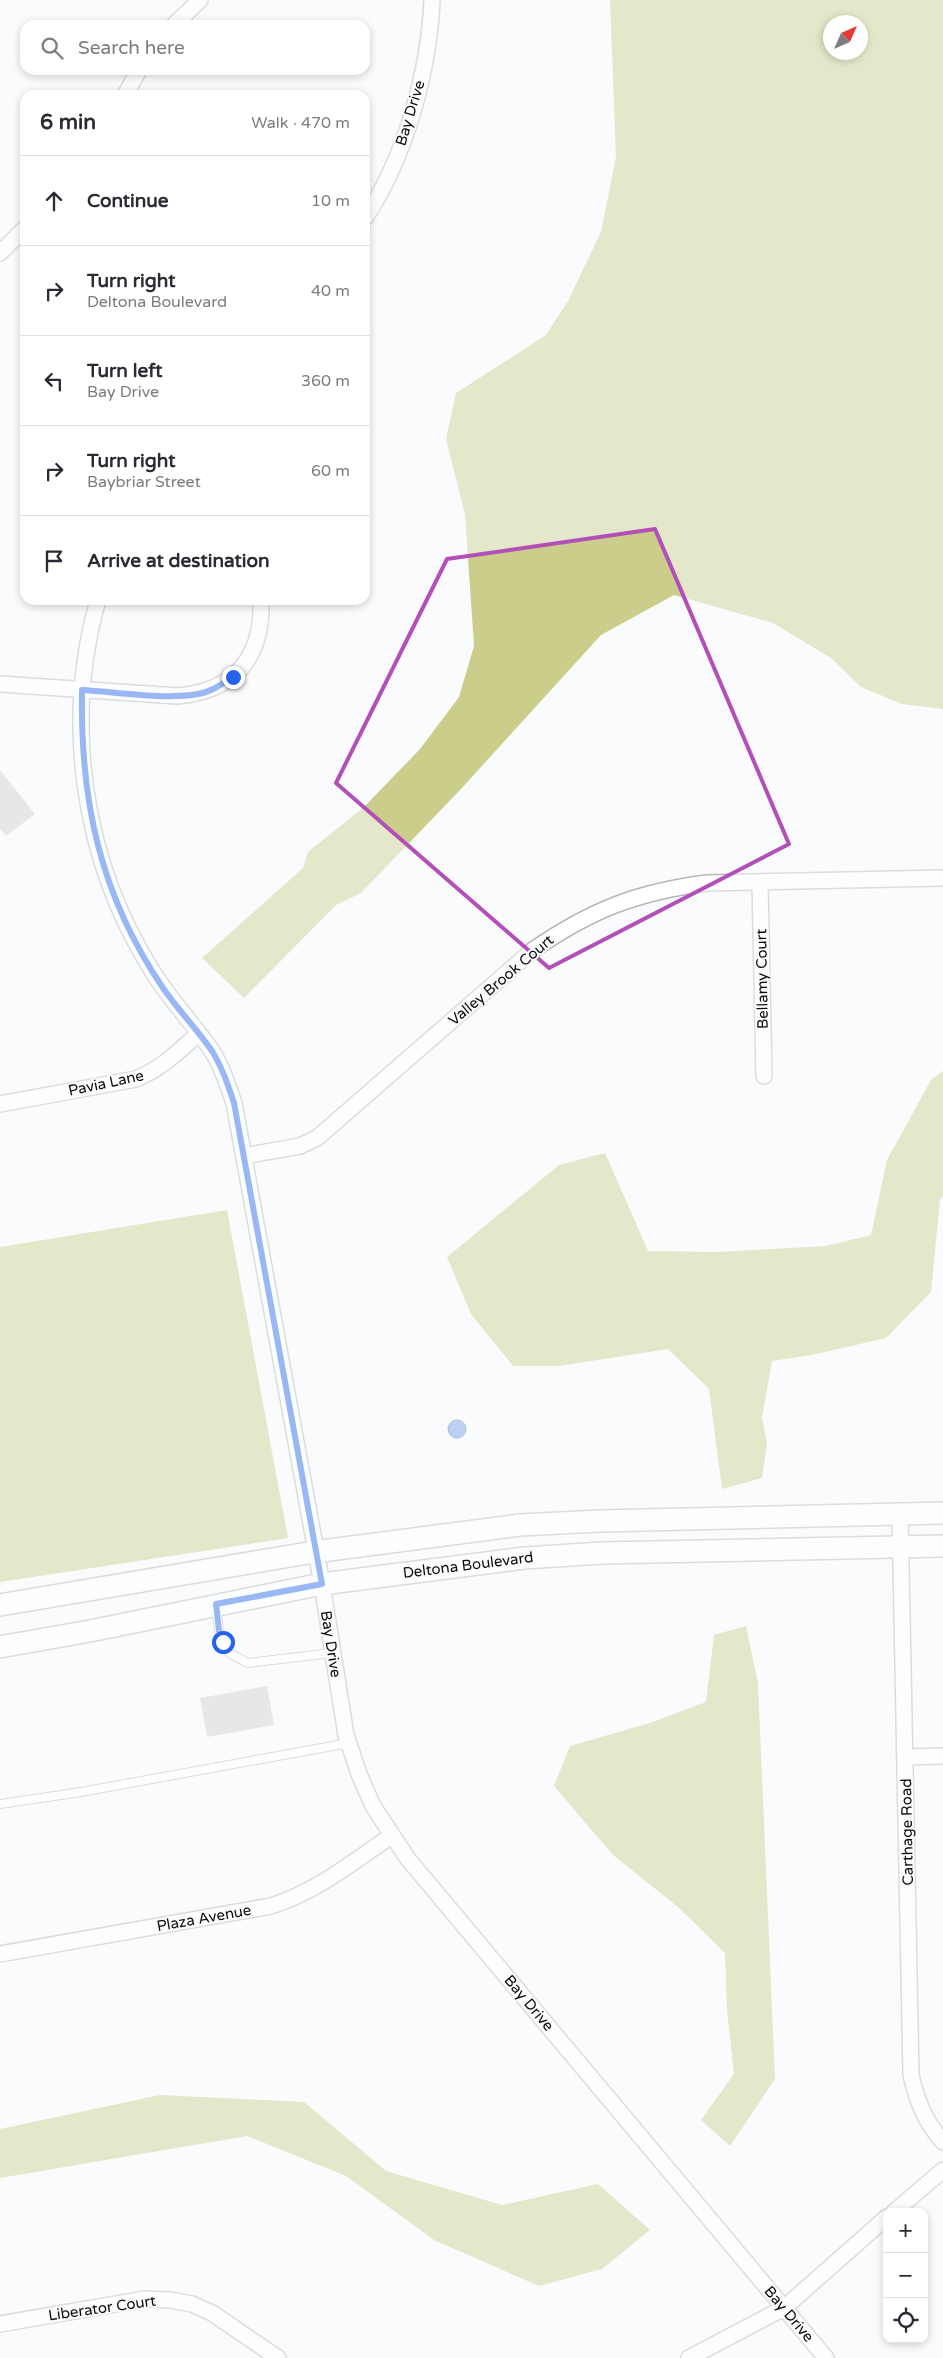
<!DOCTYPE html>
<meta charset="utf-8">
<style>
:root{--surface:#fff;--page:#f2f2f3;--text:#2b2b33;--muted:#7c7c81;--line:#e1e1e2}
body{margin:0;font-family:"Varela Round",sans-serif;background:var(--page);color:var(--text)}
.controls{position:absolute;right:15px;bottom:15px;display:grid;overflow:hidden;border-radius:10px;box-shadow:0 2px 8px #0003}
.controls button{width:45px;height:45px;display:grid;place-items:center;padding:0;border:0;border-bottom:1px solid var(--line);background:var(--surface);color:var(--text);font:25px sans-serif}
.compass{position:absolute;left:823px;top:15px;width:45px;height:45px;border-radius:50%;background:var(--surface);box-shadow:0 2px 8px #0003;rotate:45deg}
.stop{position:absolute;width:15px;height:15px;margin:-11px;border:4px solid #2563eb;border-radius:50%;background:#fff}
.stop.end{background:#2563eb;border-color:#fff;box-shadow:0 1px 5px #0008}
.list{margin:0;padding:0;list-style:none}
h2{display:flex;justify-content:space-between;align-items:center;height:65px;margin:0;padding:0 20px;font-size:21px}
h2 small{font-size:16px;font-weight:400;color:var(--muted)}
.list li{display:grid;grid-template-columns:32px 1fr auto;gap:15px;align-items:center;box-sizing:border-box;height:90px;padding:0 20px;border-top:1px solid var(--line)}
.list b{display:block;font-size:19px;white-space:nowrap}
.list p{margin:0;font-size:16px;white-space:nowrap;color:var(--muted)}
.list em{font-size:16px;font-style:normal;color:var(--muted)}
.icon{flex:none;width:28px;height:28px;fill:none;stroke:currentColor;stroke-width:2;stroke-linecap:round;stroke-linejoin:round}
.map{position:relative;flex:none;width:943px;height:2358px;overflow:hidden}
.search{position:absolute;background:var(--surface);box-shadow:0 2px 8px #0003;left:20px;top:20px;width:350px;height:55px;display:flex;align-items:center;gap:12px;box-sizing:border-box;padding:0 18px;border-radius:15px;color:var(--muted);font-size:19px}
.panel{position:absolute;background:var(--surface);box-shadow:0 2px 8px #0003;left:20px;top:90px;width:350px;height:515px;border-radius:15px}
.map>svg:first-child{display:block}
.green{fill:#cace8a;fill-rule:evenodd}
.water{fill:#6f9de8;stroke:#5172a6}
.building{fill:#cfced0}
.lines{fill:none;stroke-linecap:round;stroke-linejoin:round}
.lane-casing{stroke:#b5b6b8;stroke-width:10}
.street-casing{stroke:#b5b6b8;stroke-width:18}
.secondary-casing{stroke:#b5b6b8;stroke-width:24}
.lane{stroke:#fff;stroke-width:8}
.street{stroke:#fff;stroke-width:15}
.secondary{stroke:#fff;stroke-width:21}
.route{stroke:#2563eb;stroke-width:6}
.marked{fill:none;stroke:#b250b7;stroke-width:4;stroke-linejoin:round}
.labels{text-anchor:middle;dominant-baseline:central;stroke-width:4;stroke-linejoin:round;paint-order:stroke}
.street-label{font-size:15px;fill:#0c0c0d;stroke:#fafbfd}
</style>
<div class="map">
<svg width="943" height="2358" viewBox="0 0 943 2358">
<rect width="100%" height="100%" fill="#fafbfd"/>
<!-- green -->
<path class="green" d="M610 0H943V709L902 704 861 687 831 658 773 623 674 595 601 635 461 789 361 893 336 905 244 998 202 958 303 868 308 852 364 807 420 749 459 697 474 646 465 514 446 439 456 393 546 335 568 301 601 232 616 157ZM830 22H860V52H830Z
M943 1071V1196L940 1200 931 1292 886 1338 812 1355 772 1361 762 1418 767 1443 762 1478 722 1489 709 1389 668 1349 559 1366H513L471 1314 447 1257 559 1165 605 1153 648 1251 717 1252 826 1246 871 1235 887 1160 931 1080Z
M227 1210 288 1538 0 1582V1247Z
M746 1626 758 1683 775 2079 730 2146 701 2120 734 2074 727 2010 725 1953 678 1907 613 1855 554 1786 570 1746 650 1723 706 1702 714 1635Z
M160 2095 304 2102 386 2171 502 2205 598 2184 650 2230 602 2269 539 2286 434 2240 346 2176 247 2136 0 2178V2129Z"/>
<!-- water -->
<path class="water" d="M448 1429a9 9 0 1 1 18 0a9 9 0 1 1-18 0Z"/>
<!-- building -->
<path class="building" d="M0 770 35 814 6 836 0 829Z
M267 1686 274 1725 207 1737 200 1698Z"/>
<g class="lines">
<defs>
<path id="lane" d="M216 1606 219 1631 223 1642 229 1653 248 1663 332 1653
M0 1804 81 1792 349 1743"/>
<path id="street" d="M174 25 200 0
M125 95 139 70
M365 218C405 158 429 72 432 0
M0 253 25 228
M98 600C63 723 83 860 151 969 169 999 193 1023 212 1051 222 1067 228 1085 234 1103L322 1584 346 1735 359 1774 373 1806 408 1859 826 2358
M0 684 177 696C235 691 263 658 261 600
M760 882 764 1076
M0 1104 136 1079C161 1069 179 1051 198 1034
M244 1156 300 1146 317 1138 533 950C591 910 637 892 707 883L943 878
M900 1514 911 2075C917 2101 925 2122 943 2142
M906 1757 943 1756
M0 1954 271 1906C316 1892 353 1862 391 1836
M894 2212 943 2170
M0 2324 145 2299 170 2300 192 2304 212 2313 278 2358
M689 2358 784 2308 887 2217"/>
<path id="secondary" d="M0 1605 314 1552 520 1525 600 1521 943 1513
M0 1647 90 1631 322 1584 524 1558 602 1553 943 1546"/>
</defs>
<!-- lane casing -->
<use href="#lane" class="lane-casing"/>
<!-- street casing -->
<use href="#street" class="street-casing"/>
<!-- secondary casing -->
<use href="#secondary" class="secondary-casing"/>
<!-- lane -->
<use href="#lane" class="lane"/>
<!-- street -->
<use href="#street" class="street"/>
<!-- secondary -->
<use href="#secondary" class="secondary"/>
</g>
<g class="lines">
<!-- route -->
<path class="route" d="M223 1642 219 1631 216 1604 322 1584 234 1103C228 1085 222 1067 212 1051 197 1029 178 1010 163 988 100 895 80 801 82 690 116 692 165 700 198 694 211 692 222 684 233 677"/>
</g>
<!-- marked area -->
<path d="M0 0H943V2358H0ZM655 529 789 844 549 968 336 783 447 559Z" fill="#fafbfd" fill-opacity=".55" fill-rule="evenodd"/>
<path class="marked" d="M655 529 789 844 549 968 336 783 447 559Z"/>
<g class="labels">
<!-- street labels -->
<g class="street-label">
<text transform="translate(410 113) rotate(-73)">Bay Drive</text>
<text transform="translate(762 979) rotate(-91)">Bellamy Court</text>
<text transform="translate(501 980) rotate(-40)">Valley Brook Court</text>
<text transform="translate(106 1083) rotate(-12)">Pavia Lane</text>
<text transform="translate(468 1565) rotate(-7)">Deltona Boulevard</text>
<text transform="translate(331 1644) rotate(81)">Bay Drive</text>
<text transform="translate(907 1832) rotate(-91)">Carthage Road</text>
<text transform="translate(204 1918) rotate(-10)">Plaza Avenue</text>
<text transform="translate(529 2003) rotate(50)">Bay Drive</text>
<text transform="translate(102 2308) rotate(-8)">Liberator Court</text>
<text transform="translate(789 2314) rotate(50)">Bay Drive</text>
</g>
</g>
</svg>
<div class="controls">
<button>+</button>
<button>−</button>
<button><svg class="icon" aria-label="locate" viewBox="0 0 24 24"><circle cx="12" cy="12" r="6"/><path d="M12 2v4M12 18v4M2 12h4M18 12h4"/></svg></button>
</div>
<svg class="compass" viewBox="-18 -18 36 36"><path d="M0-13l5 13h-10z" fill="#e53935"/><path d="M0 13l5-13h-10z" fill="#7c7c81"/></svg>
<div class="stop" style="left:223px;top:1642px"></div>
<div class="stop end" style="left:233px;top:677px"></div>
<div class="search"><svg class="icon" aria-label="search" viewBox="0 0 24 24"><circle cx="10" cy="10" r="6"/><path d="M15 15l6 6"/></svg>Search here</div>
<section class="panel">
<h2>6 min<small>Walk · 470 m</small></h2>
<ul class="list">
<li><svg class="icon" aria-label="ahead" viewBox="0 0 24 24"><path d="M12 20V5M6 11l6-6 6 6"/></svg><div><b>Continue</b></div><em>10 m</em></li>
<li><svg class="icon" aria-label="right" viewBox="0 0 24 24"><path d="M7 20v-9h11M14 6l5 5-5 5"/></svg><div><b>Turn right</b><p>Deltona Boulevard</p></div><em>40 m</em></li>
<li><svg class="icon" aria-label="left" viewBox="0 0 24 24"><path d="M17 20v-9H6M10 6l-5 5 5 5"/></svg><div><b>Turn left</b><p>Bay Drive</p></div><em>360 m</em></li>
<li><svg class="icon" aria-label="right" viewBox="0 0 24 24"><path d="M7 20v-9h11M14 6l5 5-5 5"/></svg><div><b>Turn right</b><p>Baybriar Street</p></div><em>60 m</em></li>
<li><svg class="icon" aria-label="arrive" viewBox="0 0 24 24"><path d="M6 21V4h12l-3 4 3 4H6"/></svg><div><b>Arrive at destination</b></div></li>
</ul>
</section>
</div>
